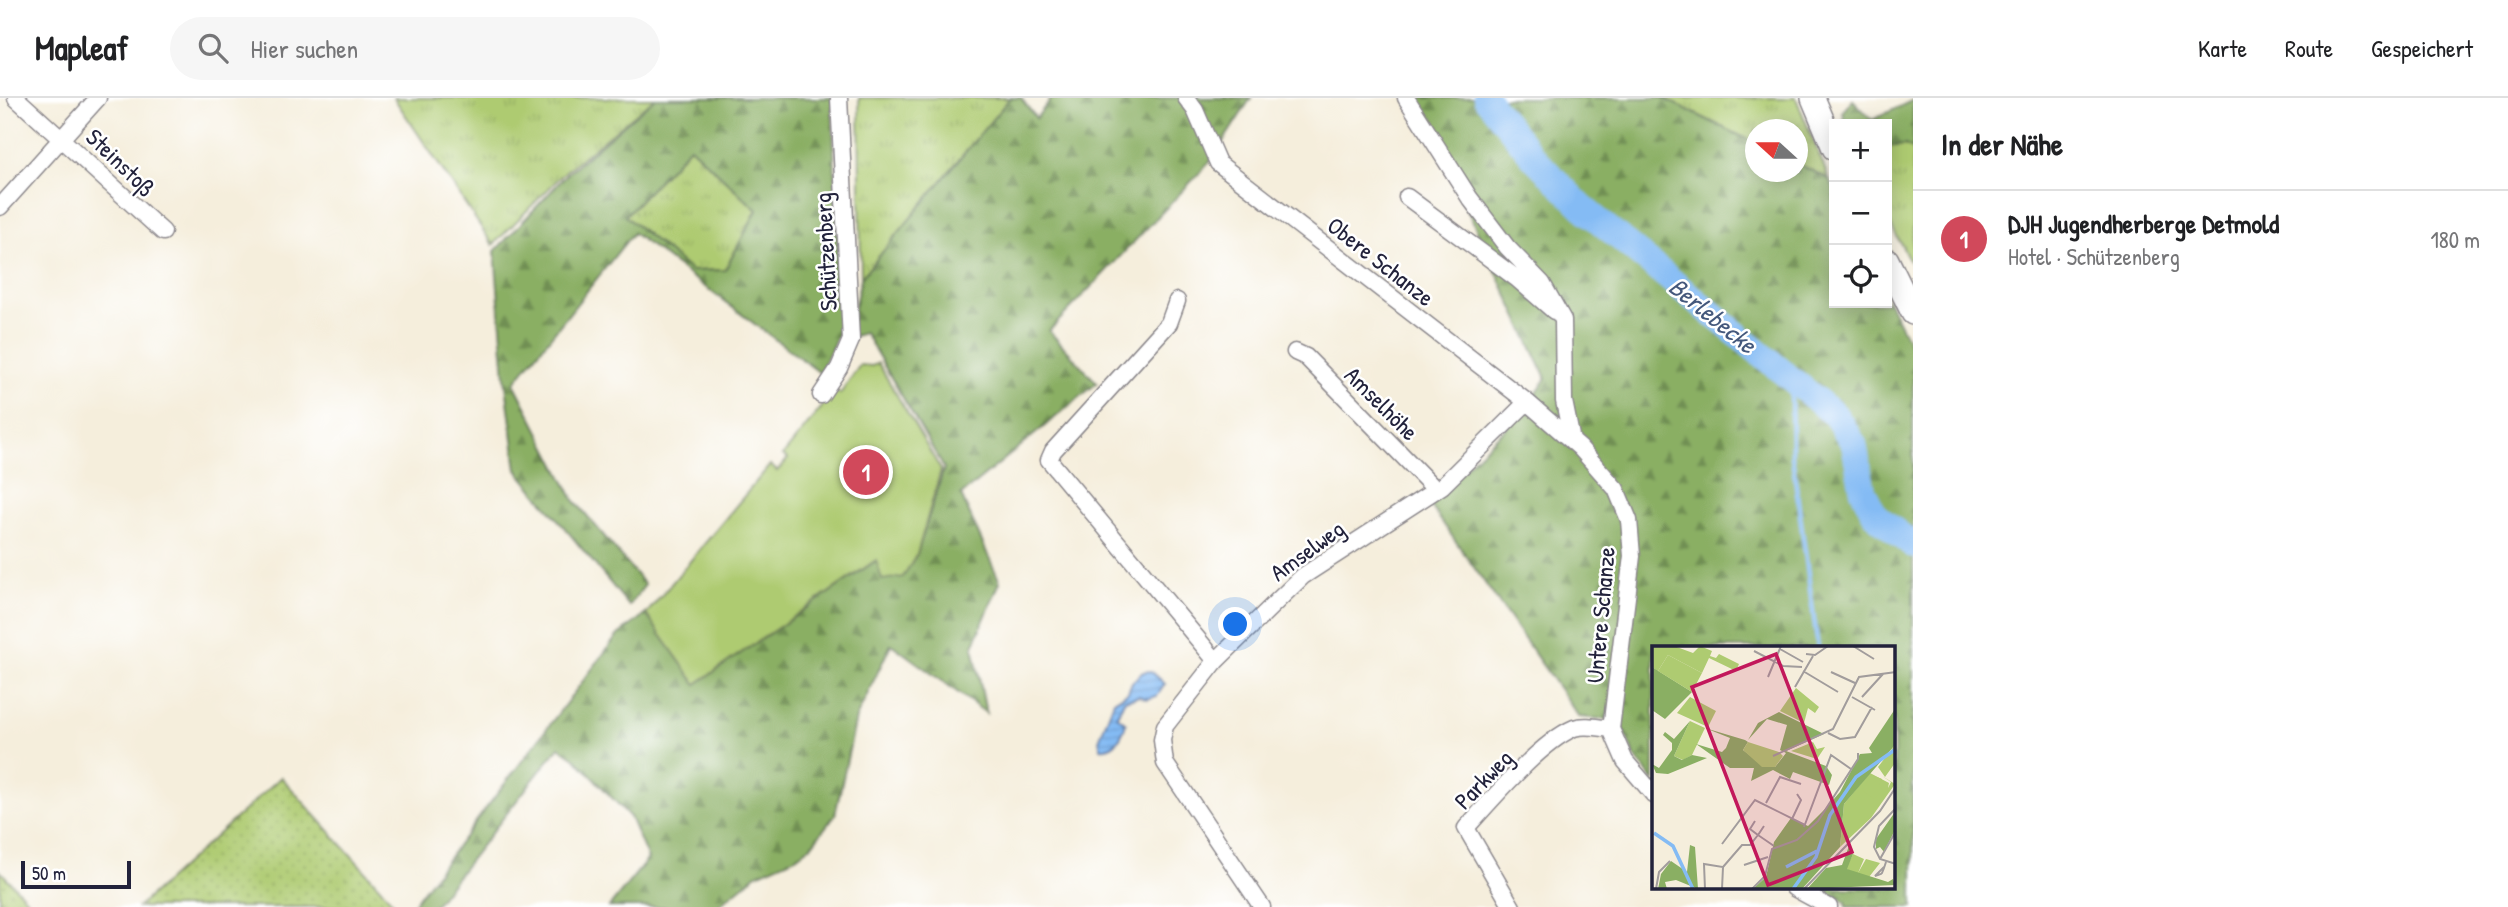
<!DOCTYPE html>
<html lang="de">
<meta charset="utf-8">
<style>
:root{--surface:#fff;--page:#f6f6f6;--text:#202124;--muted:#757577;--line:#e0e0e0;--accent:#d1495b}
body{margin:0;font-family:"Patrick Hand",sans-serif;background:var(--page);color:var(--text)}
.controls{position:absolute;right:21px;top:21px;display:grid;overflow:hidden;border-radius:0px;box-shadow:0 4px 18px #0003}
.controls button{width:63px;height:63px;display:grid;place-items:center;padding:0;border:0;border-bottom:2px solid var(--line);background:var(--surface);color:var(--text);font:35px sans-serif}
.compass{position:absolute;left:1745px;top:21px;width:63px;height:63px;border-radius:50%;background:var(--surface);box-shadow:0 4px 18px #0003;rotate:291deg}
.scale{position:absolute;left:21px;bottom:18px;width:110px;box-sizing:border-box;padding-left:7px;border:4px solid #22223b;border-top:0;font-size:19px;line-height:24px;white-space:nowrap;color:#22223b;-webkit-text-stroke:5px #fff;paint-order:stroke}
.you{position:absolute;left:1236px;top:527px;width:24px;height:24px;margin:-18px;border:5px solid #fff;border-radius:50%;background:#1a73e8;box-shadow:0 0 0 10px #1a73e833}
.badge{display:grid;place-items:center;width:46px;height:46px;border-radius:50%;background:var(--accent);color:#fff;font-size:23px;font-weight:700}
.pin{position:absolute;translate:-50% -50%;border:4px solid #fff;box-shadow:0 2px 7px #0006}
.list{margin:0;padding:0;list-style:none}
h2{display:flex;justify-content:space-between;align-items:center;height:91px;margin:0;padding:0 28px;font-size:30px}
h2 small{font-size:23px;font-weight:400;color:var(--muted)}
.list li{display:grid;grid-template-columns:46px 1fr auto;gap:21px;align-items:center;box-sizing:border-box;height:98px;padding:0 28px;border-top:2px solid var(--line)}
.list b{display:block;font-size:26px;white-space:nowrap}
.list p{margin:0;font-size:23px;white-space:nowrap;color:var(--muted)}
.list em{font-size:23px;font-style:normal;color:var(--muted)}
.icon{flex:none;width:38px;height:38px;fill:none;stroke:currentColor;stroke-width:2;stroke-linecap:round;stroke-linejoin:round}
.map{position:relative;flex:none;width:1913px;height:809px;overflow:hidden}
header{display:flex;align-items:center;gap:42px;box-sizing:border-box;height:98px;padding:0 35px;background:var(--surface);border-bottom:2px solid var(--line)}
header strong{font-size:33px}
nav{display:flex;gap:38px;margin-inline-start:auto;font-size:24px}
.search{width:490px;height:63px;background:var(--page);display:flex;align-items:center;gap:18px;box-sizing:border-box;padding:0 24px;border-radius:38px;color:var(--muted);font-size:26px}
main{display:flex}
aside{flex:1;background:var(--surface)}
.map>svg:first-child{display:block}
.grass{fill:url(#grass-tufts);stroke:#687656;stroke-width:2}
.forest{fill:url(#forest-firs);stroke:#56684f;stroke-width:2;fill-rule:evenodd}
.park{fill:#aecb71;stroke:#687656;stroke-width:2}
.garden{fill:url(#garden-dots);stroke:#687656;stroke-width:2}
.water{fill:url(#water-rules);stroke:#536e98;stroke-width:2}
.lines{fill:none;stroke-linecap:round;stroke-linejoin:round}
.stream{stroke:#84bbf4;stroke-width:4.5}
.river{stroke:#84bbf4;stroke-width:26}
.minor-casing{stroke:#8c888c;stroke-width:19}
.secondary-casing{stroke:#8c888c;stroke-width:26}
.minor{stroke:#fff;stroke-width:16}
.secondary{stroke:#fff;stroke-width:23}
.labels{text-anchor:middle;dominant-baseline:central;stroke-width:5;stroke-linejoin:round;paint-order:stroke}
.street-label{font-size:24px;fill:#22223b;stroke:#fff}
.water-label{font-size:26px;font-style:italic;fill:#44587c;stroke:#fff}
.inset-river{fill:none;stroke:#84bbf4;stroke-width:3.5}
.inset-road{fill:none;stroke:#a19c9c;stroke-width:2}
.view{fill:#c2185b;fill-opacity:0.15;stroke:#c2185b;stroke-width:3.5}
.inset-edge{fill:none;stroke:#22223b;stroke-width:3.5}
</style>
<header>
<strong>Mapleaf</strong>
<div class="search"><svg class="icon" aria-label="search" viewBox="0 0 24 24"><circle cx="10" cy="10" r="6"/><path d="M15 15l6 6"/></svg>Hier suchen</div>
<nav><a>Karte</a><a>Route</a><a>Gespeichert</a></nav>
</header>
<main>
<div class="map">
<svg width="1913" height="809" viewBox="0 0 1913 809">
<defs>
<pattern id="grass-tufts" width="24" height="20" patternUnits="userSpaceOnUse" patternTransform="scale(1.75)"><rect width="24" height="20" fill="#aecb71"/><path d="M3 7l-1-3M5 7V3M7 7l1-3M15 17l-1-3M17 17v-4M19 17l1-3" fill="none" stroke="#95ae63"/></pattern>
<pattern id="forest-firs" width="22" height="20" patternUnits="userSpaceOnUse" patternTransform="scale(1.75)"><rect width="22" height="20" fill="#8aaf63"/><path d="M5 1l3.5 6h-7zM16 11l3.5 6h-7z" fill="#708e53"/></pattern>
<pattern id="garden-dots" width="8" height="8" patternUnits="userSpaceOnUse" patternTransform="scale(1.75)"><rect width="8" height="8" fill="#aecb71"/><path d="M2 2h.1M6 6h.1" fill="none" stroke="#95ae63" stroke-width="1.8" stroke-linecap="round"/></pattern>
<pattern id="water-rules" width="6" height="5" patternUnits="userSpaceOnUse" patternTransform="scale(1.75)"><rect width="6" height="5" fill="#84bbf4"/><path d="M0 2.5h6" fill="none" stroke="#72a0d2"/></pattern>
</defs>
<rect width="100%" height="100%" fill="#fff"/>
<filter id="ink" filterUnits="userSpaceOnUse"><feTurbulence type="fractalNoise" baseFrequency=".0143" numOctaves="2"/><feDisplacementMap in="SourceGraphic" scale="14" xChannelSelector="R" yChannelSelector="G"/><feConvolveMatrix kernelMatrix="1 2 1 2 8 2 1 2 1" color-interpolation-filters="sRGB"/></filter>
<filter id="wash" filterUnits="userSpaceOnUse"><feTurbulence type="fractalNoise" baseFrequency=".00686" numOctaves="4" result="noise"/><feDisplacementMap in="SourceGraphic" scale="28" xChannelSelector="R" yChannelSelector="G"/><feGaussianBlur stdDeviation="1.57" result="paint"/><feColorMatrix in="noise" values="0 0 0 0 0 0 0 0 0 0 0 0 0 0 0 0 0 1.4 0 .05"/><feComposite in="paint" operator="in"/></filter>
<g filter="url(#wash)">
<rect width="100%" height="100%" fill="#f5eedc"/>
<!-- grass -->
<path class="grass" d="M394 0H655L568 71 493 147Z
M859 0H1010L861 180Z
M1663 0H1796L1829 81 1798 66V32H1756L1755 45Z
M1905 47 1913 51V169L1887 120V49Z
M690 49 757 112 725 172 691 173 625 118Z"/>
<!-- forest -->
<path class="forest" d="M655 0H832L841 230 820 275 633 135 514 285 574 402 645 487 629 508 517 372 505 280 495 153 570 73ZM690 49 757 112 725 172 691 173 625 118Z
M1010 0H1021L1036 20 1052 0H1251L1210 64 1049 233 1097 285 961 397 1000 484 973 548 986 615 891 546 856 620 835 717 811 748 796 759 757 776 716 809H609L648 761 630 719 576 661 559 649 433 809H411L618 537 646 516 696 586 877 462 917 456 944 370 865 235 847 240 861 180Z
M1415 0H1663L1755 45 1756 74H1798V66L1829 81 1834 93V205H1887V200L1913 253V809H1847L1846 804 1815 790H1894V550H1654V684L1634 657 1620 623 1579 619 1428 404 1527 310 1546 280Z
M1853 2 1872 22 1913 2V51L1905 47 1887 49V26H1845L1843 13Z"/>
<!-- park -->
<path class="park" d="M878 265 941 372 917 456 903 479 882 482 876 462 696 586 646 516 770 367 777 373 788 361 783 357 822 309 832 289 840 296 860 267 872 268Z"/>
<!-- garden -->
<path class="garden" d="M281 679 393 804 389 809H138Z
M0 773 34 809H0Z"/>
<!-- water -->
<path class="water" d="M1151 573 1165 586 1157 598 1147 601 1139 598 1124 602 1117 618 1126 625C1123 637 1115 652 1101 650L1099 642 1114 603 1128 594 1132 584 1143 574Z"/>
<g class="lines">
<!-- stream -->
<path class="stream" d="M1791 284 1792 358 1818 550"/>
<!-- river -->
<path class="river" d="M1486 0 1533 59 1582 109 1835 317 1854 346 1863 393 1875 417 1913 447"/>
</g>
</g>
<g filter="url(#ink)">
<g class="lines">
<defs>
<path id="minor" d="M16 0 163 134
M1186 0 1195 12 1218 65 1527 304 1580 350 1616 391 1629 422 1632 458 1611 631 1625 663 1654 697
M1406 0 1469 99 1507 149 1542 185 1563 222 1564 303 1572 343
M1407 99 1516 180 1554 213
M0 109 98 0
M1177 203 1169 225 1053 353 1049 362 1216 563
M1295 254 1306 259 1435 391
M821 297 839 270 851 242 839 0
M1794 790 1829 809
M1262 809 1165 665 1162 642 1165 628 1216 563 1274 506 1303 478 1442 388 1527 304
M1512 809 1466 730C1490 703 1541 644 1574 630 1585 626 1600 630 1611 631"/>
<path id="secondary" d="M1813 0 1834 50
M1887 162 1913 215"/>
</defs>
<!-- minor casing -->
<use href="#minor" class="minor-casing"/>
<!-- secondary casing -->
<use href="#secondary" class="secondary-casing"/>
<!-- minor -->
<use href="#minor" class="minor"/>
<!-- secondary -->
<use href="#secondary" class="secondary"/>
</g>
</g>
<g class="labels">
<!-- street labels -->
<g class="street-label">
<text transform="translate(121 64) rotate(44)">Steinstoß</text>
<text transform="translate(825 154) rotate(-93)">Schützenberg</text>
<text transform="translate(1381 163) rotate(38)">Obere Schanze</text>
<text transform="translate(1382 305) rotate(45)">Amselhöhe</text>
<text transform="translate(1307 452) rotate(-36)">Amselweg</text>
<text transform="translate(1600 517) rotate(-85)">Untere Schanze</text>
<text transform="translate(1483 681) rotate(-46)">Parkweg</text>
</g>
<!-- water labels -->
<g class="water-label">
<text transform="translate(1713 217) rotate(39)">Berlebecke</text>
</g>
</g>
<!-- overview -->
<g transform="translate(1652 548)">
<rect width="243" height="243" fill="#f5eedc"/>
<path d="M0 0H22L41 7 48 0 60 5 58 10 64 12 67 8 87 18 84 25 57 12 50 27 16 9 6 25 0 21ZM144 42 167 61 163 67 156 62 152 77 128 65ZM38 75 53 82 40 109 31 114 22 110ZM161 96 165 103 173 101 165 113 139 105ZM218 127 237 137 236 142 239 136 230 130 243 138 219 172 188 201 192 158ZM201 208 212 213 206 227 214 213 228 217 217 231 210 230 194 223Z" fill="#aecb71"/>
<path d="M0 21 40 46 13 73 0 64ZM243 63V99L192 158 188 201 150 243H101L114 231 122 196 139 172 156 180 174 162 188 146 208 108 220 107 217 102ZM127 66 172 88 134 105 174 120 180 129 177 139 141 126 138 133 121 124 99 135 102 122H78L44 98 70 106 74 102 78 92 53 82 93 94 96 96 91 104 113 121H123L134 107 128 104 135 79 115 73 96 94 106 77ZM38 75 22 110 30 114 40 109 55 112 16 128 4 127 0 118 7 122 20 104V97L11 89 13 86 22 93ZM243 166V184L232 206 228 201 224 203V193ZM38 199 43 201 46 243 24 234 13 236 15 243H6L9 228 19 215 35 226ZM197 200 201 208 195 223 236 236 241 233 243 239 155 243 174 222 190 219Z" fill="#8aaf63"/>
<path d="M220 129 230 133 227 140 231 144 222 153 210 144Z" fill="#aecb71"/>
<path d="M96 96 127 106 131 110 123 121H110L91 104ZM243 99V117L233 131 226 121Z" fill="#aecb71"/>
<path d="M16 9 50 27 40 46 6 25ZM38 51 64 65 56 81 25 67Z" fill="#aecb71"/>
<path class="inset-river" d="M2 187 21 200 41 243M134 221 165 205M141 243 164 211 178 169 204 131 244 103"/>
<path class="inset-road" d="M201 0 222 13M128 3 151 16M102 5 131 20 150 21M154 8 163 9 176 0M151 25 186 46M179 26 203 37M116 31 129 0M143 41 161 10M200 51 223 64M210 51 231 28M176 87 188 93 203 91 220 61M121 110 181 83 207 31 244 26M114 157 128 131 149 138M244 162 227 180 222 201 228 213 244 218M140 173 149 154 145 148M103 175 98 183 106 189 112 180M152 181 179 109 199 123M70 198 103 154 153 179M228 213 244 185M92 219 116 211M71 221 90 199H98L106 189 122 200M232 221 223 230 229 228 230 227 232 222 234 216M4 243 7 226 18 215M53 243 52 218 71 221 70 243M100 243 113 230 120 203 145 194 166 175 206 113V107M152 243 228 165 244 141"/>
<path class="view" d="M124 8 200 206 116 239 40 41Z"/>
<rect width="243" height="243" class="inset-edge"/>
</g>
</svg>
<div class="controls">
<button>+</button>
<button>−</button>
<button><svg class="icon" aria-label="locate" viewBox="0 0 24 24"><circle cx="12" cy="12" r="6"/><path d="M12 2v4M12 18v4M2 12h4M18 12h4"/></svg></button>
</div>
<svg class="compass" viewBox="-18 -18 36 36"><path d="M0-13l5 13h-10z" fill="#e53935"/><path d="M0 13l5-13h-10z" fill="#757577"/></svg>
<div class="scale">50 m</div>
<div class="you"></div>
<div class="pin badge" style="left:866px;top:374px">1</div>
</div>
<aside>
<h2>In der Nähe<small></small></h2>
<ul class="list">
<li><span class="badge">1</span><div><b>DJH Jugendherberge Detmold</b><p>Hotel · Schützenberg</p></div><em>180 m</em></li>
</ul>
</aside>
</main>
